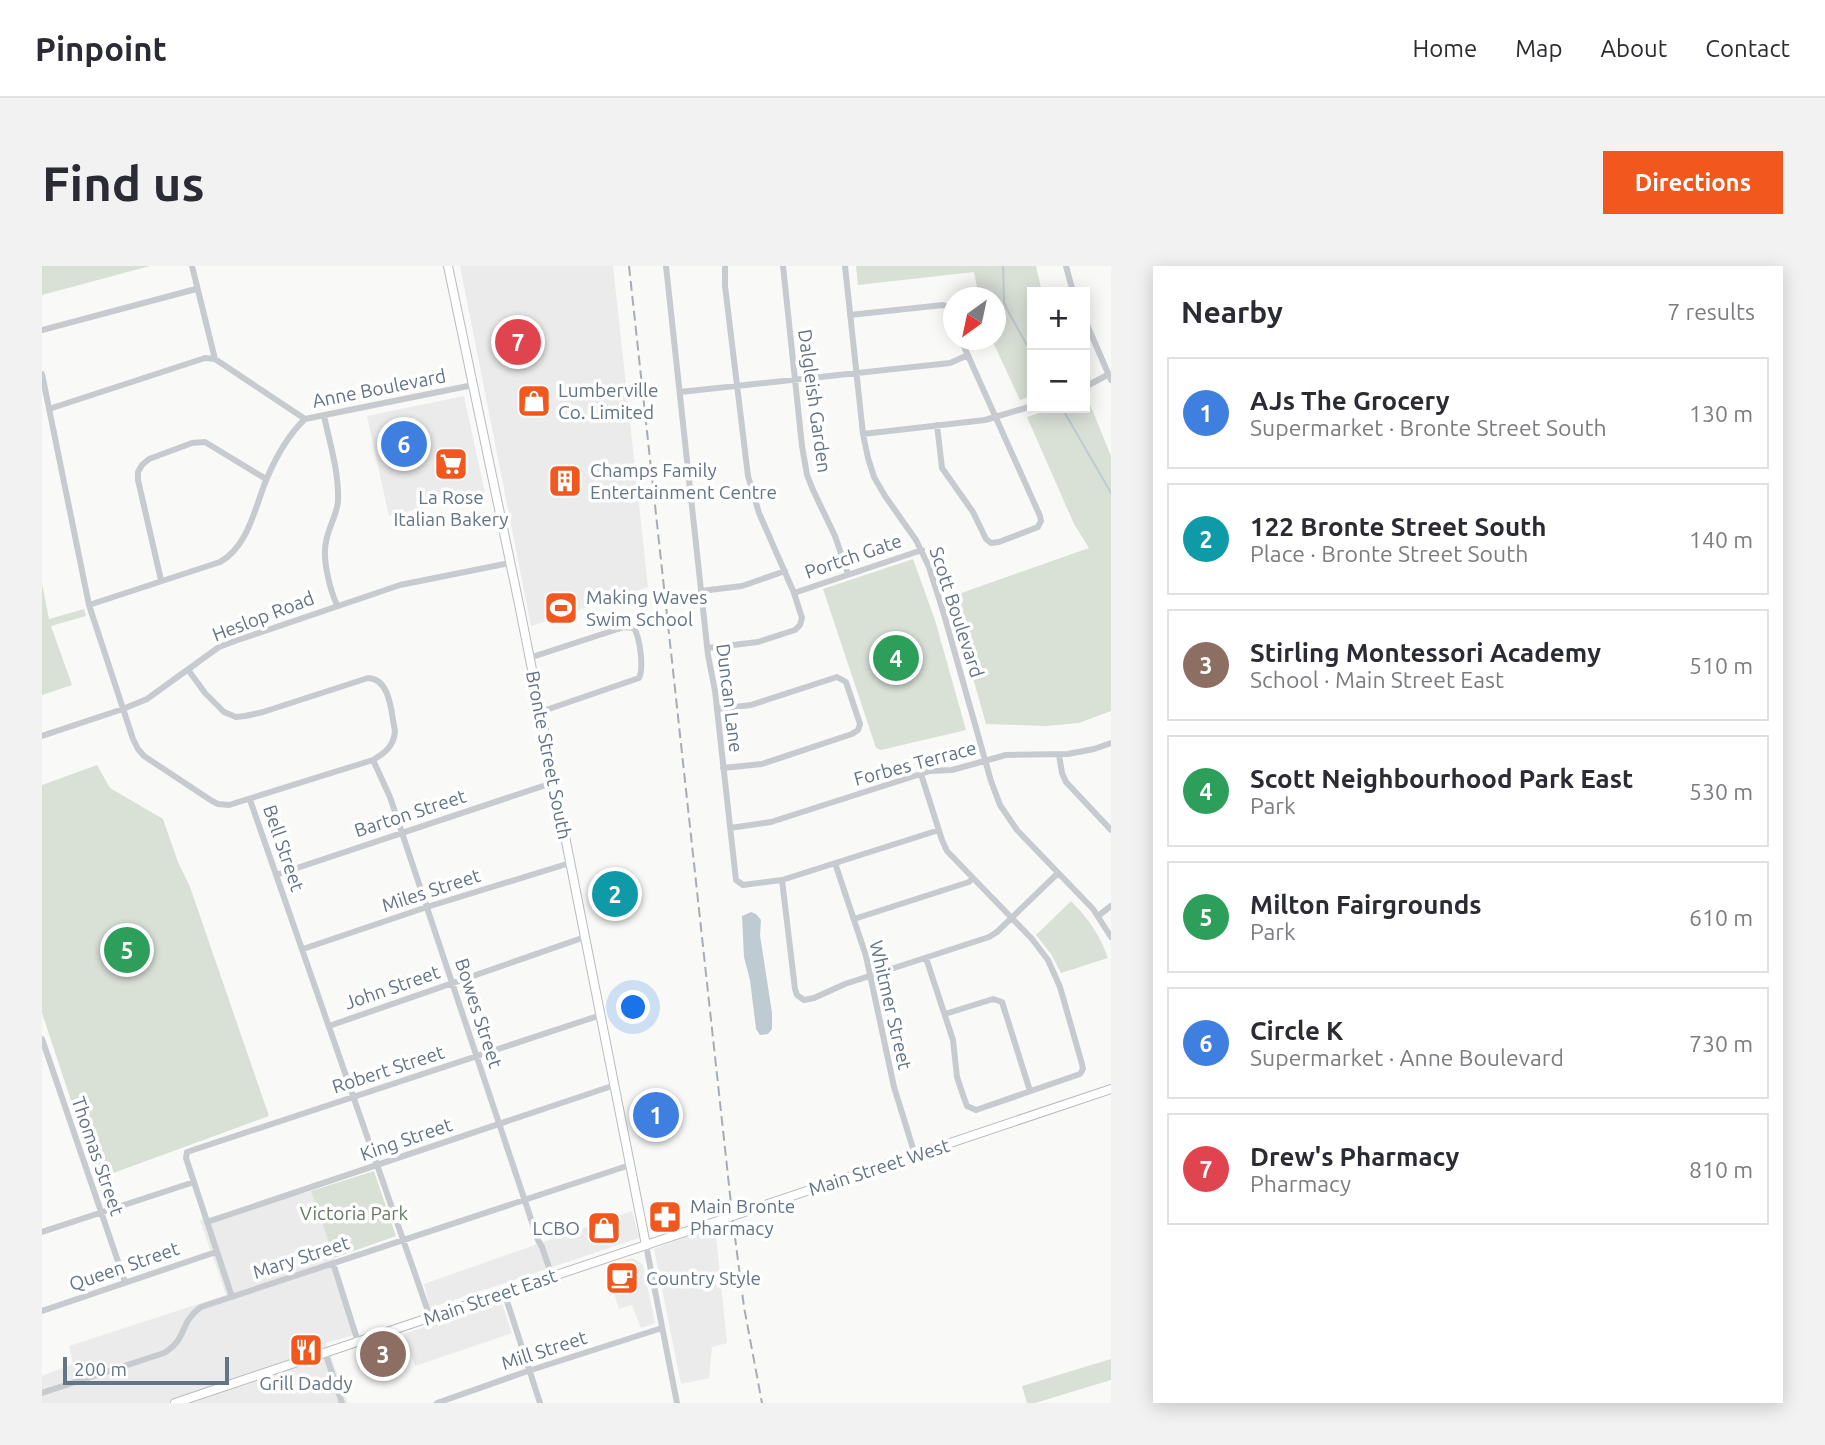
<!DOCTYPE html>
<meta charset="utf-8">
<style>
:root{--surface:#fff;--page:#f2f2f3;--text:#2b2b33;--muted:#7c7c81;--line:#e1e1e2;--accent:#f2571e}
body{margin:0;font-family:Ubuntu,sans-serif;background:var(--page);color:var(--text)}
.controls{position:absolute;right:21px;top:21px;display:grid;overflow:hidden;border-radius:0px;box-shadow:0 4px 18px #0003}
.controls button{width:63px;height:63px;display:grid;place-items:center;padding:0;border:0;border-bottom:2px solid var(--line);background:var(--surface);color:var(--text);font:35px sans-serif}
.compass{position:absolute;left:901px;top:21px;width:63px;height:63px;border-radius:50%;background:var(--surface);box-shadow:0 4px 18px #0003;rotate:213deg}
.scale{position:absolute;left:21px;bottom:18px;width:166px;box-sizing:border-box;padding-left:7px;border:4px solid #627485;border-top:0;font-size:19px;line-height:24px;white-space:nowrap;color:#627485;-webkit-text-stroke:5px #fff;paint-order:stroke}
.you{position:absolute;left:592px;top:742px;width:24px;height:24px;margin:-18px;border:5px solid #fff;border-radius:50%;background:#1a73e8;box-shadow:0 0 0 10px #1a73e833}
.badge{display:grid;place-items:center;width:46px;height:46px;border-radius:50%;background:var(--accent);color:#fff;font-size:23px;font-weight:700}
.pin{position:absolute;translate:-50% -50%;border:4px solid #fff;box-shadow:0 2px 7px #0006}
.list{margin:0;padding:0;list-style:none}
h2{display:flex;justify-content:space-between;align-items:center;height:91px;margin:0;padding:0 28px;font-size:30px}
h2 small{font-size:23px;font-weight:400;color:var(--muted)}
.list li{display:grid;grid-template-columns:46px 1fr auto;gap:21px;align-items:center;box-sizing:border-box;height:112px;margin:0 14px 14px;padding:0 14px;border:2px solid var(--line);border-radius:0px}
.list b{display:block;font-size:26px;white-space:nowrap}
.list p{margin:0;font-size:23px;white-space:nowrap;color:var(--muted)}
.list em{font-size:23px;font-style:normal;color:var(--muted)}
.map{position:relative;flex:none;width:1069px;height:1137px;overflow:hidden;border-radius:0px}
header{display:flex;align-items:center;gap:42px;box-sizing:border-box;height:98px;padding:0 35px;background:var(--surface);border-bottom:2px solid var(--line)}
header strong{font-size:33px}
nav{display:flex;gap:38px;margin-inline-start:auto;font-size:24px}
.intro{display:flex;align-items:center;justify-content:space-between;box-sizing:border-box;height:168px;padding:0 42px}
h1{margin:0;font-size:49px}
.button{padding:18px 32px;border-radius:0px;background:var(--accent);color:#fff;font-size:24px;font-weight:700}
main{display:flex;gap:42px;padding:0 42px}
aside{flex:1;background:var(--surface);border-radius:0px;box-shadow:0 4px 18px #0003}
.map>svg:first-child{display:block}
.built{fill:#eaebea}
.green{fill:#d9e0d6}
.water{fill:#becbd0}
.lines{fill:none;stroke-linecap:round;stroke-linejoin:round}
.stream{stroke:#becbd0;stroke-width:2}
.major-casing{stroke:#b7bcc1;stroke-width:10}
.minor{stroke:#c7cbcf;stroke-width:6}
.major{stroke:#fff;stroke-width:8}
.rail{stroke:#a7adb4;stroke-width:2;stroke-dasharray:10 5;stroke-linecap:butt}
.labels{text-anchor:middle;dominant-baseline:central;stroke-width:7;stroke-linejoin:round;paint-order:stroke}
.street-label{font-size:19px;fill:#627485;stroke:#fff}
.poi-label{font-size:19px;fill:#627485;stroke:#fff;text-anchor:start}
.park-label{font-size:19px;fill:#667b61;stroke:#fff}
</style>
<header>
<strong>Pinpoint</strong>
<nav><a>Home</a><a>Map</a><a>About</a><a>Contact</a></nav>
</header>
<div class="intro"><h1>Find us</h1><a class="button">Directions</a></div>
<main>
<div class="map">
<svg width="1069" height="1137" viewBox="0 0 1069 1137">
<rect width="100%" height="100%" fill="#f9faf7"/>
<!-- built -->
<path class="built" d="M418 0H571L606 321 489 360Z
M422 130 443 227 347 250 325 150Z
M269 925 292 992 315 1068 284 1077 306 1137H0V1110L31 1098 27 1080 184 1029 158 954Z
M590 945 597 972 388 1042 382 1018Z
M673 960 685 1077 670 1081 667 1112 639 1118 612 983Z
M589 992 595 994 601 999 613 1057 599 1062 590 1039 577 1043 564 1001Z
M459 1035 470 1067 373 1100 362 1068Z"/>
<!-- green -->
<path class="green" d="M0 0H108L0 29Z
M814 0H994L1000 26H990V130L978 134 950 74H954V32L937 31 932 6 816 19Z
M1043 131H1045L1069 190V445L1037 457 1004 460 944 458 908 331 1047 282 1032 258 985 151 1012 142H1043Z
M871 293 893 354 924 464 839 484 834 482 781 323Z
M0 317 7 353 42 343 44 350 9 360 30 419 0 429Z
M55 499 68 522 121 553 136 596 148 621 227 850 55 913 0 747V519Z
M1029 635C1046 652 1058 669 1066 692L1019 707 1009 688 994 669Z
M332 905 354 970 292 992 269 925Z
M1069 1093V1114L993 1137H985L980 1120Z"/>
<!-- water -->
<path class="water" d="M709 646 714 648 719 654 718 669 730 747V763L726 768 718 769 714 763 708 714 702 691 700 650Z"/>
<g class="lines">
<!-- stream -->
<path class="stream" d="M961 0 962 36 967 47 990 88
M1020 142 1069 227"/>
<defs>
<path id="major" d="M406 0 478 343 604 979
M133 1137 1069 823"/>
</defs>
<!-- major casing -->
<use href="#major" class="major-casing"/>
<!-- minor -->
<path class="minor" d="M150 0 173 93
M624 0 666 389 673 425 694 614 701 619 740 614 897 564
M741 0 760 180 765 209 771 224 793 270 806 308
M803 0 821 168 826 192 832 211 843 230 874 274 887 301 901 345 949 515 958 539 975 564 1051 643 1069 671
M1024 0 1031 26
M808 49 901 39 909 42 912 49
M1043 54 1069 114
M0 64 154 23
M0 108 47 339 91 473 96 483 102 490 170 535 176 538 187 539 331 494C343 487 352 480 353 465 349 447 349 413 326 412L221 446 203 450 194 451 182 446 163 427 147 405
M1043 121 1067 108
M638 126 908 97 926 89
M7 143 163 92 173 93 263 153
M282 150C288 178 297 206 296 235 295 249 286 262 284 276 280 293 288 324 295 339
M895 159 900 202 931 246 944 273 949 277 957 276 996 261 999 255 998 250 919 74
M821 168 943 154 990 140
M119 314 96 214V206L100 199 107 193 150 177 163 176 224 213
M659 325 700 320 743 305
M752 327 880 284
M47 339 178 296C207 280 213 240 225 212 234 191 246 169 263 153L431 119
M666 382 716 376 753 364 758 359 760 352 752 327 717 247 706 210 683 20V0
M487 392 582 361 592 362C598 372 602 402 597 412L498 446
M675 443 709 439 795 411 804 416 818 458 816 464 810 468 720 498 681 502
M0 470 81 443 105 433 177 381 193 375 358 319 468 297
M1017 489 1020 507 1024 516 1069 564
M331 494 348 531 496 974 500 981 510 1010
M879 508 900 574 905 585 990 673 1006 694 1018 721 1040 798 1041 803 1038 808 934 844 925 840 922 832 915 811 911 774 884 692
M208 534 388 1051
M688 562 729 556 888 505 910 504 964 489 1026 488 1052 483 1069 477
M793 597 824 690 852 821 873 889
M234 609 504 519 511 513
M740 614 753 723 755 729 762 734 772 732 803 718 947 671 955 666 1016 607
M1056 650 1069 640
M812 653 927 616 931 612
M261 683 385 641 528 597
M903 748 951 733 960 736 988 825
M287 760 543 671
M0 773 83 1016
M165 956 573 819
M0 966 152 916
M604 979 635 1137
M291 997 316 1076
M462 1026 498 1137
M190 1031 144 892 145 886 559 749
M0 1045 174 986
M283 1086 300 1137
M0 1127 122 1087C146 1073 137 1056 159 1041L588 899
M395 1137 483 1106 620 1062"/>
<!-- major -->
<use href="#major" class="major"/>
<!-- rail -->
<path class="rail" d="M587 0 691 956 702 1041 720 1137"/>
</g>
<!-- icons -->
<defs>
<symbol id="shop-square" viewBox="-11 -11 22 22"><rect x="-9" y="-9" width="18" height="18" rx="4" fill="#f2571e" stroke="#fff"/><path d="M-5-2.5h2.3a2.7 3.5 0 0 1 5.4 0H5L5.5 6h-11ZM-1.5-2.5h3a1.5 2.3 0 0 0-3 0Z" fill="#fff"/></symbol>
<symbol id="supermarket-square" viewBox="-11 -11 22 22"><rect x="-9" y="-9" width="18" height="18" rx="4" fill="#f2571e" stroke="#fff"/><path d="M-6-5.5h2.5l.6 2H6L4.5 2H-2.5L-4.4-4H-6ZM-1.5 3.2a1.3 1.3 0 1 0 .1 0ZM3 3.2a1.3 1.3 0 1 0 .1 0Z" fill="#fff"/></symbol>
<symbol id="building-square" viewBox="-11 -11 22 22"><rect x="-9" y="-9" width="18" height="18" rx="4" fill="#f2571e" stroke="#fff"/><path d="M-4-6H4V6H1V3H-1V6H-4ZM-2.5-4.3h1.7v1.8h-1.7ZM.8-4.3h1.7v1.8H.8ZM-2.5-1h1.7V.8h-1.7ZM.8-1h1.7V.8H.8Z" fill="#fff"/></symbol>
<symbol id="stadium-square" viewBox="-11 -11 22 22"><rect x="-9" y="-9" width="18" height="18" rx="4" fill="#f2571e" stroke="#fff"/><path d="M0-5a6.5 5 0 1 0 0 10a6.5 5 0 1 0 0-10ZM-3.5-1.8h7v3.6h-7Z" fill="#fff"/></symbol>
<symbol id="pharmacy-square" viewBox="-11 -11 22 22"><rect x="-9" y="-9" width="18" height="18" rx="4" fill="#f2571e" stroke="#fff"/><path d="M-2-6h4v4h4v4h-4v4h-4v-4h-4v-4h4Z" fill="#fff"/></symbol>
<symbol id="cafe-square" viewBox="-11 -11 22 22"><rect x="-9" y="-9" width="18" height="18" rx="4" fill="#f2571e" stroke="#fff"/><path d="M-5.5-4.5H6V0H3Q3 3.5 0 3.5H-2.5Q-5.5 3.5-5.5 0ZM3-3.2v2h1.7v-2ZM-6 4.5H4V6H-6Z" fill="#fff"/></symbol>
<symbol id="restaurant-square" viewBox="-11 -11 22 22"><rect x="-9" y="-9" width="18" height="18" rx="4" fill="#f2571e" stroke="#fff"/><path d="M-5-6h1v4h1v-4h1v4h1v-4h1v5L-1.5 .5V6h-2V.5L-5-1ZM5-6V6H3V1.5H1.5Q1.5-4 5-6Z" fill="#fff"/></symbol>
</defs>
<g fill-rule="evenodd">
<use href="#shop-square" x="473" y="116" width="38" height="38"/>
<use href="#supermarket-square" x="390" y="179" width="38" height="38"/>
<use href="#building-square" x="504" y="196" width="38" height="38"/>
<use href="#stadium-square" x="500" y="323" width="38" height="38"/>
<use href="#pharmacy-square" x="604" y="932" width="38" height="38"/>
<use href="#shop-square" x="543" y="943" width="38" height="38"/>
<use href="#cafe-square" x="561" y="993" width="38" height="38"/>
<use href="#restaurant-square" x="245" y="1065" width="38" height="38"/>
</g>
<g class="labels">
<!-- street labels -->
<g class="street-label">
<text transform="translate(337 122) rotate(-11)">Anne Boulevard</text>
<text transform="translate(773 135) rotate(82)">Dalgleish Garden</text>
<text transform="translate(811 290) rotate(-19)">Portch Gate</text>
<text transform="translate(915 346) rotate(72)">Scott Boulevard</text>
<text transform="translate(221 350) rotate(-21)">Heslop Road</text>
<text transform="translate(688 432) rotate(83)">Duncan Lane</text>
<text transform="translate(507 489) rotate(79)">Bronte Street South</text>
<text transform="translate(873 497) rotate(-15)">Forbes Terrace</text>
<text transform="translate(368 547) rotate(-18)">Barton Street</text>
<text transform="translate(242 582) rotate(71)">Bell Street</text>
<text transform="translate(389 624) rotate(-18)">Miles Street</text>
<text transform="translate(350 721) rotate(-19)">John Street</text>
<text transform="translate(849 739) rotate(77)">Whitmer Street</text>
<text transform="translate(437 747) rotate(72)">Bowes Street</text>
<text transform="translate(346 803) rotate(-18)">Robert Street</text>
<text transform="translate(364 873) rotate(-19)">King Street</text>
<text transform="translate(56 890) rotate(71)">Thomas Street</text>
<text transform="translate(837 901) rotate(-18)">Main Street West</text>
<text transform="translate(259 991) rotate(-18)">Mary Street</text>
<text transform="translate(82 1000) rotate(-19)">Queen Street</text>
<text transform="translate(448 1031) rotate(-19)">Main Street East</text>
<text transform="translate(502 1084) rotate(-18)">Mill Street</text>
</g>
<!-- poi labels -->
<g class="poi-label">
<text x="516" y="124">Lumberville<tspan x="516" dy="22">Co. Limited</tspan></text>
<text x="548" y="204">Champs Family<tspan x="548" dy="22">Entertainment Centre</tspan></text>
<text x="409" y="231" text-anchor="middle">La Rose<tspan x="409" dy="22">Italian Bakery</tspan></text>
<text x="544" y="331">Making Waves<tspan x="544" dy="22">Swim School</tspan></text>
<text x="648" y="940">Main Bronte<tspan x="648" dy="22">Pharmacy</tspan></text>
<text x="538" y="962" text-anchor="end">LCBO</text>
<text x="604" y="1012">Country Style</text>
<text x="264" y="1117" text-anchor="middle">Grill Daddy</text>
</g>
<!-- park labels -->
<g class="park-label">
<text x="312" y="947">Victoria Park</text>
</g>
</g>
</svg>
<div class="controls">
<button>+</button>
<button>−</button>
</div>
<svg class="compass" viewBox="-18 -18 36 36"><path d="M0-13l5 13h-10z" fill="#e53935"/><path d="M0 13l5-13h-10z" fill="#7c7c81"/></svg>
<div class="scale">200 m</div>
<div class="you"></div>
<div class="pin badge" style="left:614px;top:849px;background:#3f7fe0">1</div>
<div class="pin badge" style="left:573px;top:628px;background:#0f9aa8">2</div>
<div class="pin badge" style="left:341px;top:1088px;background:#8d6e63">3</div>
<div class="pin badge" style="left:854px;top:392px;background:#2e9e5b">4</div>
<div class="pin badge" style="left:85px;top:684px;background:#2e9e5b">5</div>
<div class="pin badge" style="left:362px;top:178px;background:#3f7fe0">6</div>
<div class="pin badge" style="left:476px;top:76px;background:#e0444e">7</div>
</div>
<aside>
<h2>Nearby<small>7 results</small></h2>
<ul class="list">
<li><span class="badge" style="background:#3f7fe0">1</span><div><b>AJs The Grocery</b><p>Supermarket · Bronte Street South</p></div><em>130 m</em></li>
<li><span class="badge" style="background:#0f9aa8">2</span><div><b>122 Bronte Street South</b><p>Place · Bronte Street South</p></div><em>140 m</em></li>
<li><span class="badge" style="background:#8d6e63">3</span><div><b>Stirling Montessori Academy</b><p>School · Main Street East</p></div><em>510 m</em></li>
<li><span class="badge" style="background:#2e9e5b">4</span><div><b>Scott Neighbourhood Park East</b><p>Park</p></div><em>530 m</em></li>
<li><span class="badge" style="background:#2e9e5b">5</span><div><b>Milton Fairgrounds</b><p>Park</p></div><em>610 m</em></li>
<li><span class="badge" style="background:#3f7fe0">6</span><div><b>Circle K</b><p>Supermarket · Anne Boulevard</p></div><em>730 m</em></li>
<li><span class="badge" style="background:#e0444e">7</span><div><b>Drew's Pharmacy</b><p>Pharmacy</p></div><em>810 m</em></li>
</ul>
</aside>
</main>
